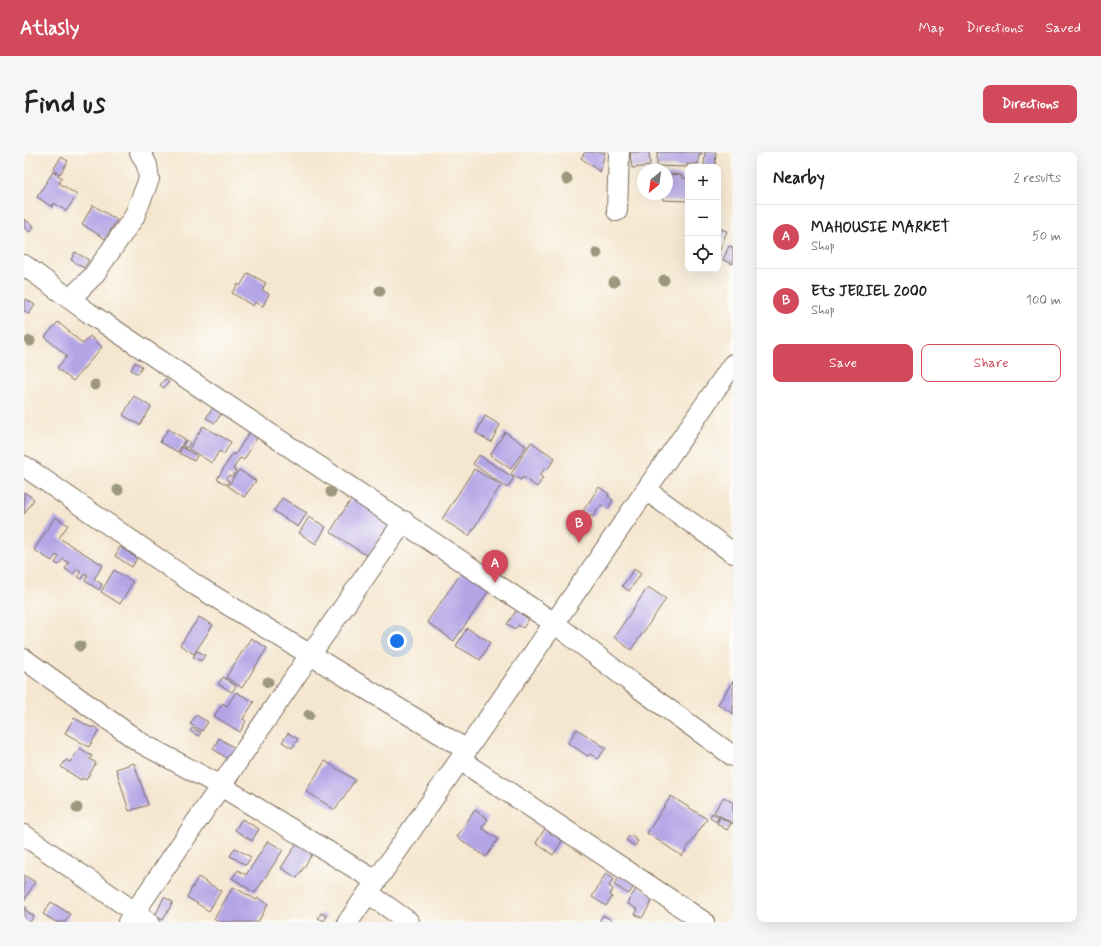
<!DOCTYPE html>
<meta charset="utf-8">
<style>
:root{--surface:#fff;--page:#f6f6f6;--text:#222;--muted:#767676;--line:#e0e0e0;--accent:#d1495b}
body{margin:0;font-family:Mynerve,sans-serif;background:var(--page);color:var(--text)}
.controls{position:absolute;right:12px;top:12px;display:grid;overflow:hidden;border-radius:8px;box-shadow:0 4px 16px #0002}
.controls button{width:36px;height:36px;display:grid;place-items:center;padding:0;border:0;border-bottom:1px solid var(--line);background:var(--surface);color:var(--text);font:20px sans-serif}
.compass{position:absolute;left:613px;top:12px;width:36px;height:36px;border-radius:50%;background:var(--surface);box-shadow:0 4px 16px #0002;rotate:209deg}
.you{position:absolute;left:373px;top:489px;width:14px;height:14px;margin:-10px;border:3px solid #fff;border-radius:50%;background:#1a73e8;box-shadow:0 0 0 6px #1a73e833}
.badge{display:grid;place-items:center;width:26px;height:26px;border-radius:50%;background:var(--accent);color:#fff;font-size:13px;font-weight:700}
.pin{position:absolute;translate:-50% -33px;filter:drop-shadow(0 1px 2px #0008)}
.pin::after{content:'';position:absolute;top:21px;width:14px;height:12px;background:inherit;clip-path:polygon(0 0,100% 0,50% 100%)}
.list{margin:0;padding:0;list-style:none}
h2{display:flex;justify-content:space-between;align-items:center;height:52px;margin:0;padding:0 16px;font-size:17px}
h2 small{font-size:13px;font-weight:400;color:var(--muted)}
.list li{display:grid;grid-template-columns:26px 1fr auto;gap:12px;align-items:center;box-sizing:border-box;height:64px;padding:0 16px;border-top:1px solid var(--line)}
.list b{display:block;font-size:15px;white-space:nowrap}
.list p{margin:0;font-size:13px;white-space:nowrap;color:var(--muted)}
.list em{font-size:13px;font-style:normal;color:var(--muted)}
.actions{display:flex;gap:8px;padding:12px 16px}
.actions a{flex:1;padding:9px 0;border:1px solid var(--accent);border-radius:8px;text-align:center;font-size:14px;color:var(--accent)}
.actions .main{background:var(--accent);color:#fff}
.icon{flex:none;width:22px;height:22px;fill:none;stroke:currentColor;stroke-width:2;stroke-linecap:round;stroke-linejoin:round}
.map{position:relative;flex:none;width:709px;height:770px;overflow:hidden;border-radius:8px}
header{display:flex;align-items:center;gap:24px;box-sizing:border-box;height:56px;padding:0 20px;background:var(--accent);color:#fff}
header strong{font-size:19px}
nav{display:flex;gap:22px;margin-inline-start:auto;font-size:14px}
.intro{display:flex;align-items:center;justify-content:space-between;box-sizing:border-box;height:96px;padding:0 24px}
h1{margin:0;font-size:28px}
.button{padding:10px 18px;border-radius:8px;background:var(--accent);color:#fff;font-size:14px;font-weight:700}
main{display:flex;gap:24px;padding:0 24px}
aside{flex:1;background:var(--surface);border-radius:8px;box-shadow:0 4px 16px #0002}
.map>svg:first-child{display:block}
.building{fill:#b3a4e6}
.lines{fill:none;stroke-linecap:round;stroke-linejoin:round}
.minor-casing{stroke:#7c6c5c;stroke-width:22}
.minor{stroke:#fff;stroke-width:20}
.tree{fill:#9c987d}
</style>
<header>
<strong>Atlasly</strong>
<nav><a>Map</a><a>Directions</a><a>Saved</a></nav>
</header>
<div class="intro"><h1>Find us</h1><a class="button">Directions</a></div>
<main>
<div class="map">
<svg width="709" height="770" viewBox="0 0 709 770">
<rect width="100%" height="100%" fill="#fdfcf7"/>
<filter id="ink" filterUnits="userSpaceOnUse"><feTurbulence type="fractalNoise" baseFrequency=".025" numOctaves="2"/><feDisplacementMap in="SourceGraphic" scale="8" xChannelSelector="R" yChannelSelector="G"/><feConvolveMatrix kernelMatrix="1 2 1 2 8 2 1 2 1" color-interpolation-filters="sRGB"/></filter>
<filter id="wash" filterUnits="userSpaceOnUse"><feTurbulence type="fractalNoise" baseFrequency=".012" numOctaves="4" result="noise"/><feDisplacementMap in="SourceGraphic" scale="16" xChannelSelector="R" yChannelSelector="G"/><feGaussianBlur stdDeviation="0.9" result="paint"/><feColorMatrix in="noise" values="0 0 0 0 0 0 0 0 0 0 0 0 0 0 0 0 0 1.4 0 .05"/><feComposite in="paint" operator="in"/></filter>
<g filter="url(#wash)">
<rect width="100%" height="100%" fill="#f5e6cf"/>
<g id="blocks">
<!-- building -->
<path class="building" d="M561 0H581L576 20 557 6Z
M606 0H625L626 14 608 16Z
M633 0H678V3H675L674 12H663V15L633 14Z
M681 0H692L691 15H680Z
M37 5 44 9 36 22 29 18Z
M29 20 38 26 35 31 53 43 42 59 30 51 28 55 13 45Z
M643 22 658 23V26H664V49L639 48V42H643Z
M69 53 93 68 81 87 58 72Z
M0 67 10 74 6 80 0 76Z
M694 76 703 79 694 103H697L696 106 694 105Z
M705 94 709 95V112L699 108Z
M51 100 65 108 60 116 47 108Z
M224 121 242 131 238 138 245 142 239 154 231 150 229 154 208 141 214 132 216 134Z
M2 147 11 153 5 162 0 159V150Z
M34 170 59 192 66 184 78 195 49 229 33 216 43 204 21 185Z
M111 210 118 214 114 222 107 218Z
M141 227 145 230 140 236 136 233Z
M110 244 127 255 116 273 99 263Z
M192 251 201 256 191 271 182 266Z
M461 264 476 273 467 290 452 281Z
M179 274 207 290 200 302 195 299 188 311 165 297Z
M144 277 161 287 154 300 136 290Z
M226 279 234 284 220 308 216 306 209 317 212 319 208 325 205 323 202 327 205 329 203 333 193 327 209 301 211 303Z
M481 280 502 294 487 317 466 303Z
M162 288 166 290 163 296 159 294Z
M507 290 531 306 523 318 521 316 516 324 519 326 513 335 499 325 497 328 487 322Z
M158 295 173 304 170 309 155 301Z
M455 303 490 326 483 336 449 312Z
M450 317 477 333 445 384 418 367Z
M215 318 232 329 220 345 204 334Z
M575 335 585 342 584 344 589 348 584 357 577 353 569 365 559 359Z
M0 340 10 347 0 362Z
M330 343 369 368 345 405 306 380Z
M258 346 283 361 274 375 250 359Z
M31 365 44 373 35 386 79 413 70 427 78 432 75 438 61 429 64 423 61 421 58 427 54 425 57 419 53 417 49 422 41 417 45 411 39 407 35 413 31 411 35 405 32 403 28 409 10 398Z
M285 365 302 375 292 392 275 381Z
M96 395 113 406 108 415 91 404Z
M440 417 467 436 430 489 403 470Z
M610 417 617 422 605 439 598 434Z
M90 418 109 430 96 452 77 440Z
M624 435 642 447 607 498 590 485Z
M494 456 507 464 499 476 494 473 491 477 483 472Z
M175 465 189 473 170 502 156 493Z
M443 476 466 490 456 508 432 494Z
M227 486 243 496 218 536 202 525Z
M173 499 181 503 177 509 169 505Z
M199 525 212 534 208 540 194 532Z
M709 529V562L694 552Z
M212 540 230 550 219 567 222 569 216 580 190 564 199 551 203 554Z
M172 563 184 570 178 579 166 572Z
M50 566 68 576 69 574 75 578 65 595 41 581Z
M168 576 177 581 174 584 166 579Z
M553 577 582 596 574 607 566 602 564 604 544 591Z
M264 581 274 587 268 596 258 590Z
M195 586 214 598 207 609 189 597Z
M56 596 68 604 66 607 72 611 62 628 58 626 57 628 37 615 42 608 46 610Z
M301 609 331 628 311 658 282 639Z
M110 611 124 653 105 659 92 617Z
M647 644 683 667 658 704 623 681Z
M700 645 709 651V672L690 660Z
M451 658 464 667 458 676 474 687 462 705 433 685Z
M688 661 695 665 692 670 686 665Z
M696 665 707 671 703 678 693 672Z
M218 667 235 677 228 689 211 678Z
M522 675 540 686 529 703 512 691Z
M606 683 614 689 611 694 602 688Z
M244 689 259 698 231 741 208 726 214 718 222 723Z
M273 691 289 701 273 726 257 716Z
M211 696 227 705 222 713 206 704Z
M582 721 590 726 585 734 589 737 586 743 588 745 582 754 568 745Z
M0 723 11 730 0 749Z
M596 723 611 732 605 742 590 733Z
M174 725 197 739 185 759 163 745Z
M614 734 631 744 618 766 611 762 614 758 603 751Z
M209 735 233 748 234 746 244 752 234 770H196L190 767Z
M140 745 149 750 139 768 131 764Z
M27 750 46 762 41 770H32L19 762Z
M0 754 3 756 1 758 10 764 6 770H0Z
M297 761 303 764 300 769 294 766Z
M579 763 591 770H575Z"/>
</g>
</g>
<g filter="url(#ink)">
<use href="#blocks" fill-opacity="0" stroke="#7c6c5c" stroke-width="1"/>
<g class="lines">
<defs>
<path id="minor" d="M593 59 595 0
M0 113 65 161 530 471 608 531 709 604
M46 147 69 124 110 65 125 27 123 13 116 0
M0 314 173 434 443 598
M622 338 709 401
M0 507 117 591 197 634 352 729
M436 608 680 770
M0 683 125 770
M344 741 385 770
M104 770 286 503 380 369
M324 770 709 212"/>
</defs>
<!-- minor casing -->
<use href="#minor" class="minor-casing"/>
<!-- minor -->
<use href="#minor" class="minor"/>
</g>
<!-- trees -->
<g class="tree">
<circle cx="543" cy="27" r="5.5"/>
<circle cx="573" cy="101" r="5.5"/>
<circle cx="640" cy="128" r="5.5"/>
<circle cx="590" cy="130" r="5.5"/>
<circle cx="356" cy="139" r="5.5"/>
<circle cx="6" cy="189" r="5.5"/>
<circle cx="71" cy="233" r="5.5"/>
<circle cx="94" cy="338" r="5.5"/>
<circle cx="307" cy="340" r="5.5"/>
<circle cx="56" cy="494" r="5.5"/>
<circle cx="244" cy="530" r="5.5"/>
<circle cx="285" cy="563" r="5.5"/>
<circle cx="53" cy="656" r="5.5"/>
</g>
</g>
</svg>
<div class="controls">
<button>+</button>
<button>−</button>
<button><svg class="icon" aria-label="locate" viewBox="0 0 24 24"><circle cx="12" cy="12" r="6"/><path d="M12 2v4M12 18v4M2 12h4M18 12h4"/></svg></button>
</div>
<svg class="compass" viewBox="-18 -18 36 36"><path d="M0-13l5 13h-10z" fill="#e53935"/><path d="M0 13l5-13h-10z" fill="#767676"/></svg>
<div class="you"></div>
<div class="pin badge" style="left:471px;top:431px">A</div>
<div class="pin badge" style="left:555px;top:391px">B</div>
</div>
<aside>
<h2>Nearby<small>2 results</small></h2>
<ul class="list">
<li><span class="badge">A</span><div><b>MAHOUSIE MARKET</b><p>Shop</p></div><em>50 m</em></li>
<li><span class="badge">B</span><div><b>Ets JERIEL 2000</b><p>Shop</p></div><em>100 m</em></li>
</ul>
<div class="actions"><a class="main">Save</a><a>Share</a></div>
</aside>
</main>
